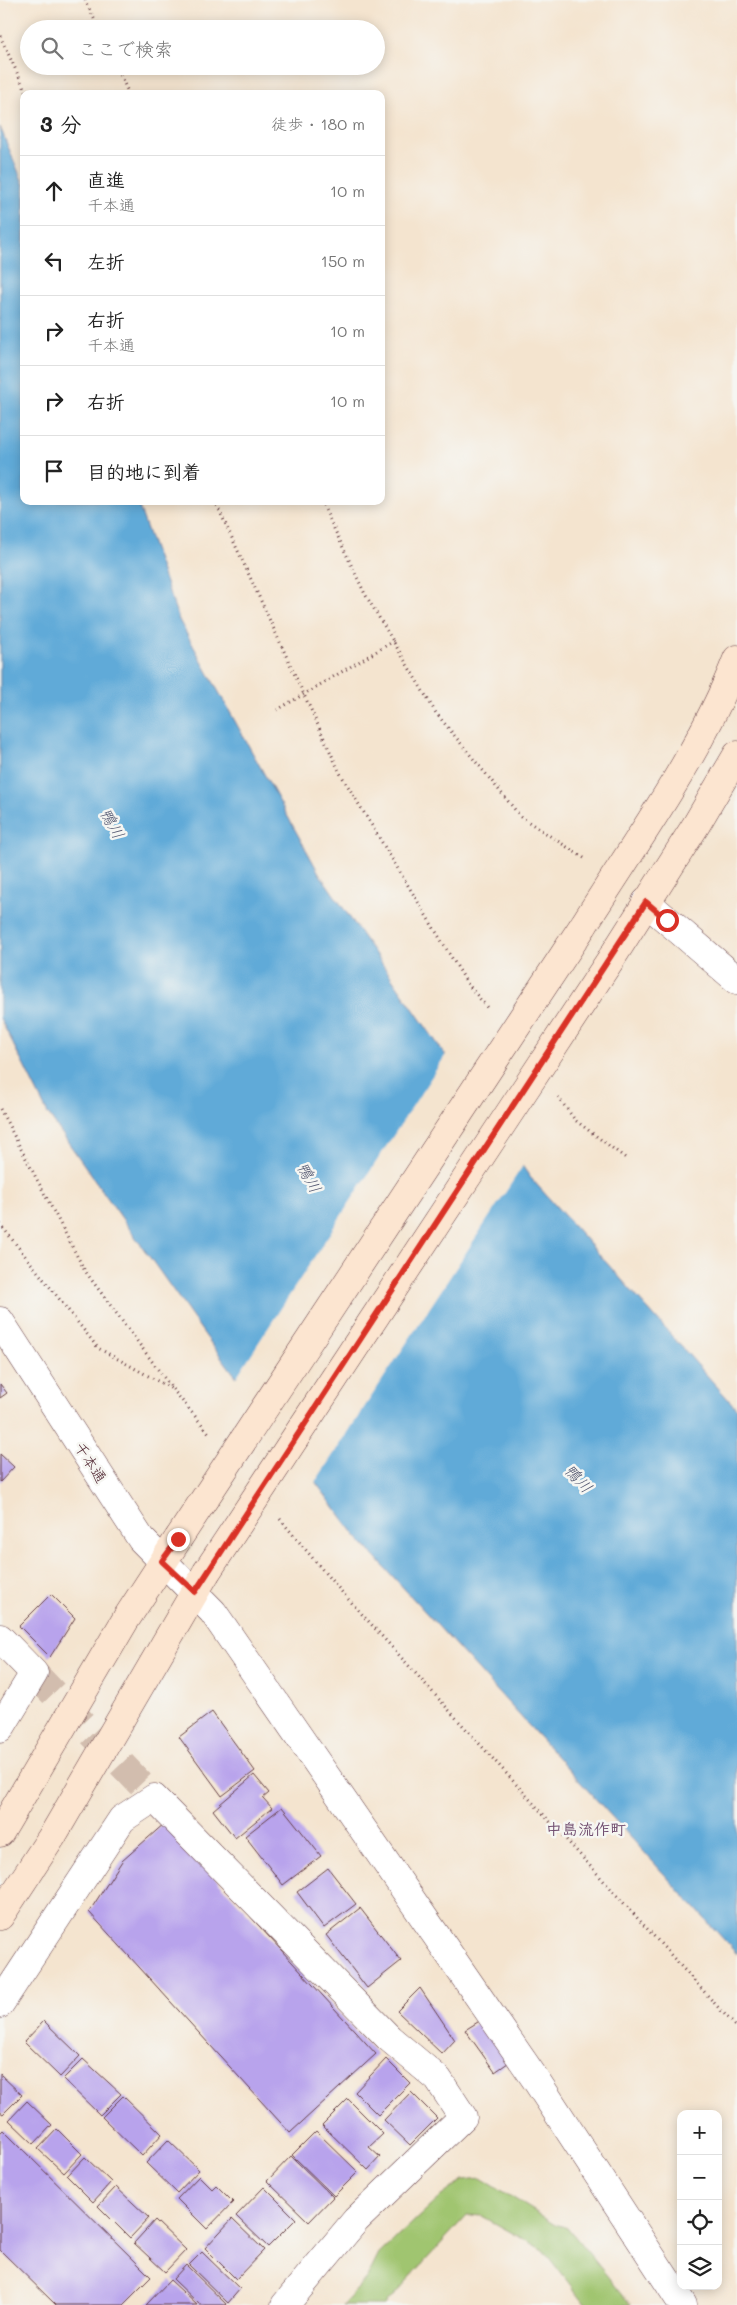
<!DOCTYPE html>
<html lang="ja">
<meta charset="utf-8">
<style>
:root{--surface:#fff;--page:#f6f6f6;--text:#222;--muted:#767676;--line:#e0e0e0}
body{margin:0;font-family:Mali,"Klee One",sans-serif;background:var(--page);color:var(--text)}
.controls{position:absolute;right:15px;bottom:15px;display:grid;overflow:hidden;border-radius:10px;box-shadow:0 2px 12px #0003}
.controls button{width:45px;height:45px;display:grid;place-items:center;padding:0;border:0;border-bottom:1px solid var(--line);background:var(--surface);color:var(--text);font:25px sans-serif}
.stop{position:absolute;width:15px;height:15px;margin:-11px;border:4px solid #d93025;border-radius:50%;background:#fff}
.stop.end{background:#d93025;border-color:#fff;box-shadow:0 1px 5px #0008}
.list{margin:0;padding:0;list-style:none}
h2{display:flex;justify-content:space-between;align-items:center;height:65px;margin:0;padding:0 20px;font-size:21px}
h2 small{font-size:16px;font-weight:400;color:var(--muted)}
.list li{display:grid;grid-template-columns:32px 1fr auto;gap:15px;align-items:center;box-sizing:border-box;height:70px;padding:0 20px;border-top:1px solid var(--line)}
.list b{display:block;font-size:19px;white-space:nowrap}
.list p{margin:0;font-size:16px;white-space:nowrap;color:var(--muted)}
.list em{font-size:16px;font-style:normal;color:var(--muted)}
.icon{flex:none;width:28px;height:28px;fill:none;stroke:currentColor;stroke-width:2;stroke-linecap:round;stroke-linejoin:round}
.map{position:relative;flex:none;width:737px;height:2305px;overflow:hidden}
.search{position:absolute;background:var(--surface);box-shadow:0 2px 12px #0003;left:20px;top:20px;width:365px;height:55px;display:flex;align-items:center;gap:12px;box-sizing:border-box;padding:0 18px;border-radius:28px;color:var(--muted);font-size:19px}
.panel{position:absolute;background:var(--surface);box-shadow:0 2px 12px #0003;left:20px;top:90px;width:365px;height:415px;border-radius:10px}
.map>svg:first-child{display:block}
.green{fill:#a0c570;stroke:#75724e}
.water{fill:#61aad8;stroke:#566482}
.pier{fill:#f4e4cf}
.building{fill:#b8a3ec}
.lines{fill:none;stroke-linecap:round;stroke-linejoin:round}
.street-tunnel{stroke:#d2bdae;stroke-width:28;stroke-dasharray:28 14;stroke-linecap:butt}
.street-casing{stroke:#643d44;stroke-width:29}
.secondary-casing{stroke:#643d44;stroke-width:29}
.path{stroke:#643d44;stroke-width:3;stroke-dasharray:1 4;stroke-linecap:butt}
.street{stroke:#fff;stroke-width:28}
.secondary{stroke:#fce5d0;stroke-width:28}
.secondary-bridge-casing{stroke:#643d44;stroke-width:29;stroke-linecap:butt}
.secondary-bridge{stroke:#fce5d0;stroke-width:28}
.route{stroke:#d93025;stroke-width:6}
.labels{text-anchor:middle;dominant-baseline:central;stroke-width:5;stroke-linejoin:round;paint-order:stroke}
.street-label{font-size:15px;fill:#4a1f2b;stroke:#f6f6f2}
.water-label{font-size:16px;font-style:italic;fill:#535770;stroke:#f6f6f2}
.neighbourhood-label{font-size:16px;font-weight:bold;fill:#704d6f;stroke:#f6f6f2}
</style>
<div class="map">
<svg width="737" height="2305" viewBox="0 0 737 2305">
<rect width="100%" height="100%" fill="#f6f6f2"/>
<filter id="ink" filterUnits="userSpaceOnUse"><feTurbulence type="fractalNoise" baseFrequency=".02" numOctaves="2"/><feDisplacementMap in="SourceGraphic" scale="10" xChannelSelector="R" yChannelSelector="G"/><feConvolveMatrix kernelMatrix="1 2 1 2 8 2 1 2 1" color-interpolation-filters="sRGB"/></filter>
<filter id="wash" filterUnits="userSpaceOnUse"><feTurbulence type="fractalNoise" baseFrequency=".0096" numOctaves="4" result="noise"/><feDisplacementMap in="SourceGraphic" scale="20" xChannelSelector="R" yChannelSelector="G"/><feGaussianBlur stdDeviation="1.12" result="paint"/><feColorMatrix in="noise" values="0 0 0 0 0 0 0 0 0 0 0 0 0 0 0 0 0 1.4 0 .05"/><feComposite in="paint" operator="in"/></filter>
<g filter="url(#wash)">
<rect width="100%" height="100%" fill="#f4e4cf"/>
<!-- green -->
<path class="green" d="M481 2178 555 2224 568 2228 631 2305H586L543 2250 482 2216 467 2215 385 2305H343L367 2278 379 2254 440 2197 463 2180Z"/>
<!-- water -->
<path class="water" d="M0 127 24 185V501H137L179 620 319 873 530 1177 737 1409V1954L356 1536 207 1338 48 1114 0 1018Z"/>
<!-- pier -->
<path class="pier" d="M447 1053 524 1164 314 1484 235 1379Z"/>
<g id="blocks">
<!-- building -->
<path class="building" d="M0 1384 7 1393 0 1398Z
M0 1454 14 1467 0 1482Z
M51 1594 75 1618 50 1657 19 1626Z
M212 1712 255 1771 222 1796 179 1737Z
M254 1775 269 1793 263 1798 272 1808 235 1838 213 1810Z
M282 1807 321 1856 283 1885 245 1836Z
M165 1823 376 2054 290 2133 89 1912 122 1861Z
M328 1868 356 1904 324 1928 297 1892Z
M360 1908 401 1961 367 1988 326 1935Z
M420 1988 455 2040 442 2054 397 2011Z
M486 2017 515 2058 495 2072 465 2030Z
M44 2021 80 2056 60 2077 24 2042Z
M83 2059 121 2094 100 2115 63 2079Z
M386 2059 410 2083 378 2115 355 2092Z
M0 2074 22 2095 3 2114 0 2112Z
M411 2092 437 2118 410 2145 384 2120Z
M123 2096 162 2134 142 2156 102 2117Z
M348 2099 383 2134 369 2147 380 2157 368 2170 322 2125Z
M27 2101 52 2125 34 2144 9 2120Z
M57 2129 82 2154 64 2173 38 2149Z
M3 2130 151 2277 123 2305H56L0 2250V2133Z
M316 2131 358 2172 334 2196 292 2155Z
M168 2140 199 2170 177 2193 146 2163Z
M291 2156 333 2197 309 2222 267 2181Z
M85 2157 111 2182 93 2202 67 2176Z
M199 2176 212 2189 216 2185 233 2202 207 2229 177 2199Z
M116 2187 149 2218 130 2238 98 2206Z
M264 2187 296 2219 268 2247 236 2216Z
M232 2219 264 2250 236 2279 205 2248Z
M155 2220 186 2250 165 2272 134 2243Z
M202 2252 240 2289 228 2303 189 2265Z
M186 2265 227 2305H200L173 2279Z
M170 2280 197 2305H146Z"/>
</g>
</g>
<g filter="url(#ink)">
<use href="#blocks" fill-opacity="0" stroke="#643d44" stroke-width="1"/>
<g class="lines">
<!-- street-tunnel -->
<path class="street-tunnel" d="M34 1673 154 1798"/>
<defs>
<path id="street" d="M646 902 737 980
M0 1321 141 1539 213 1612 538 2083 683 2305
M0 1638 34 1673 0 1729
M0 2004 122 1819 154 1798 389 2038 438 2079 463 2117 356 2220 285 2305"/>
<path id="secondary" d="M583 926C637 840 700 754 737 659
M611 959 696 825 737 755
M0 1833 126 1619 178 1539
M0 1916 53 1835 206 1573"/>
</defs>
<!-- street casing -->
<use href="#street" class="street-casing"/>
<!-- secondary casing -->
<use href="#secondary" class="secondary-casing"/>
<!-- path -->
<path class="path" d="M85 0 99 29
M0 36 27 94
M116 66 129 94
M215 501 340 773 467 983 489 1010
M321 501 365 594 436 713 521 817 587 860
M277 710 394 641
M558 1097 575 1120 627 1159
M0 1109 85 1271 174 1391 209 1433
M0 1224 98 1348 172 1389
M280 1519 331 1580 737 2028"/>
<!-- street -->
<use href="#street" class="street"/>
<!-- secondary -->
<use href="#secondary" class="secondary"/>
<defs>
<path id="secondary-bridge" d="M178 1539 583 926
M206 1573 611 959"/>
</defs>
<!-- secondary-bridge casing -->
<use href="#secondary-bridge" class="secondary-bridge-casing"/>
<!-- secondary-bridge -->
<use href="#secondary-bridge" class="secondary-bridge"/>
</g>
</g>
<g class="lines" filter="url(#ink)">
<!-- route -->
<path class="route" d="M178 1539 162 1561 195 1592 646 902 667 920"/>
</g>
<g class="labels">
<!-- street labels -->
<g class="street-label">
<text transform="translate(91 1462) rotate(57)">千本通</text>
</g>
<!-- water labels -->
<g class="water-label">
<text transform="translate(113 823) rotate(61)">鴨川</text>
<text transform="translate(310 1177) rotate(61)">鴨川</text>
<text transform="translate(579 1478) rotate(47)">鴨川</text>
</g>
<!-- neighbourhood labels -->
<g class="neighbourhood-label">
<text x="586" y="1828">中島流作町</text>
</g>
</g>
</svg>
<div class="controls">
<button>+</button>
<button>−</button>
<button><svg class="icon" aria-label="locate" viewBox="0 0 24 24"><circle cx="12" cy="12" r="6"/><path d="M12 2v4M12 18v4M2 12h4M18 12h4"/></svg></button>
<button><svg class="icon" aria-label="layers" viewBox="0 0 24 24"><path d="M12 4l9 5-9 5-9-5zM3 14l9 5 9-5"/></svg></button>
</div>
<div class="stop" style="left:667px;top:920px"></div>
<div class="stop end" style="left:178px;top:1539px"></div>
<div class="search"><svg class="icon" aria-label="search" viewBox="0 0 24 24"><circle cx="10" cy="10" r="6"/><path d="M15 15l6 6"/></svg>ここで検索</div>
<section class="panel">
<h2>3 分<small>徒歩 · 180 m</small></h2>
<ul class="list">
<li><svg class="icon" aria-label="ahead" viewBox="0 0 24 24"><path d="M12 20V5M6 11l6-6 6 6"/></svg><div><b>直進</b><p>千本通</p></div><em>10 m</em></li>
<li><svg class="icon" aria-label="left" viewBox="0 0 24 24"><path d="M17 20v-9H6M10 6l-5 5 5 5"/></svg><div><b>左折</b></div><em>150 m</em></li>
<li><svg class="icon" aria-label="right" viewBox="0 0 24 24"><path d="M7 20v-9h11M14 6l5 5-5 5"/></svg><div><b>右折</b><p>千本通</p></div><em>10 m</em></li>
<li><svg class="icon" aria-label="right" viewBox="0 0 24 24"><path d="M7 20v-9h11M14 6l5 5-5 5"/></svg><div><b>右折</b></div><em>10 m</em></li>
<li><svg class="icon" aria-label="arrive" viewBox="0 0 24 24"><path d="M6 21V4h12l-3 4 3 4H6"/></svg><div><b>目的地に到着</b></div></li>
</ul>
</section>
</div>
